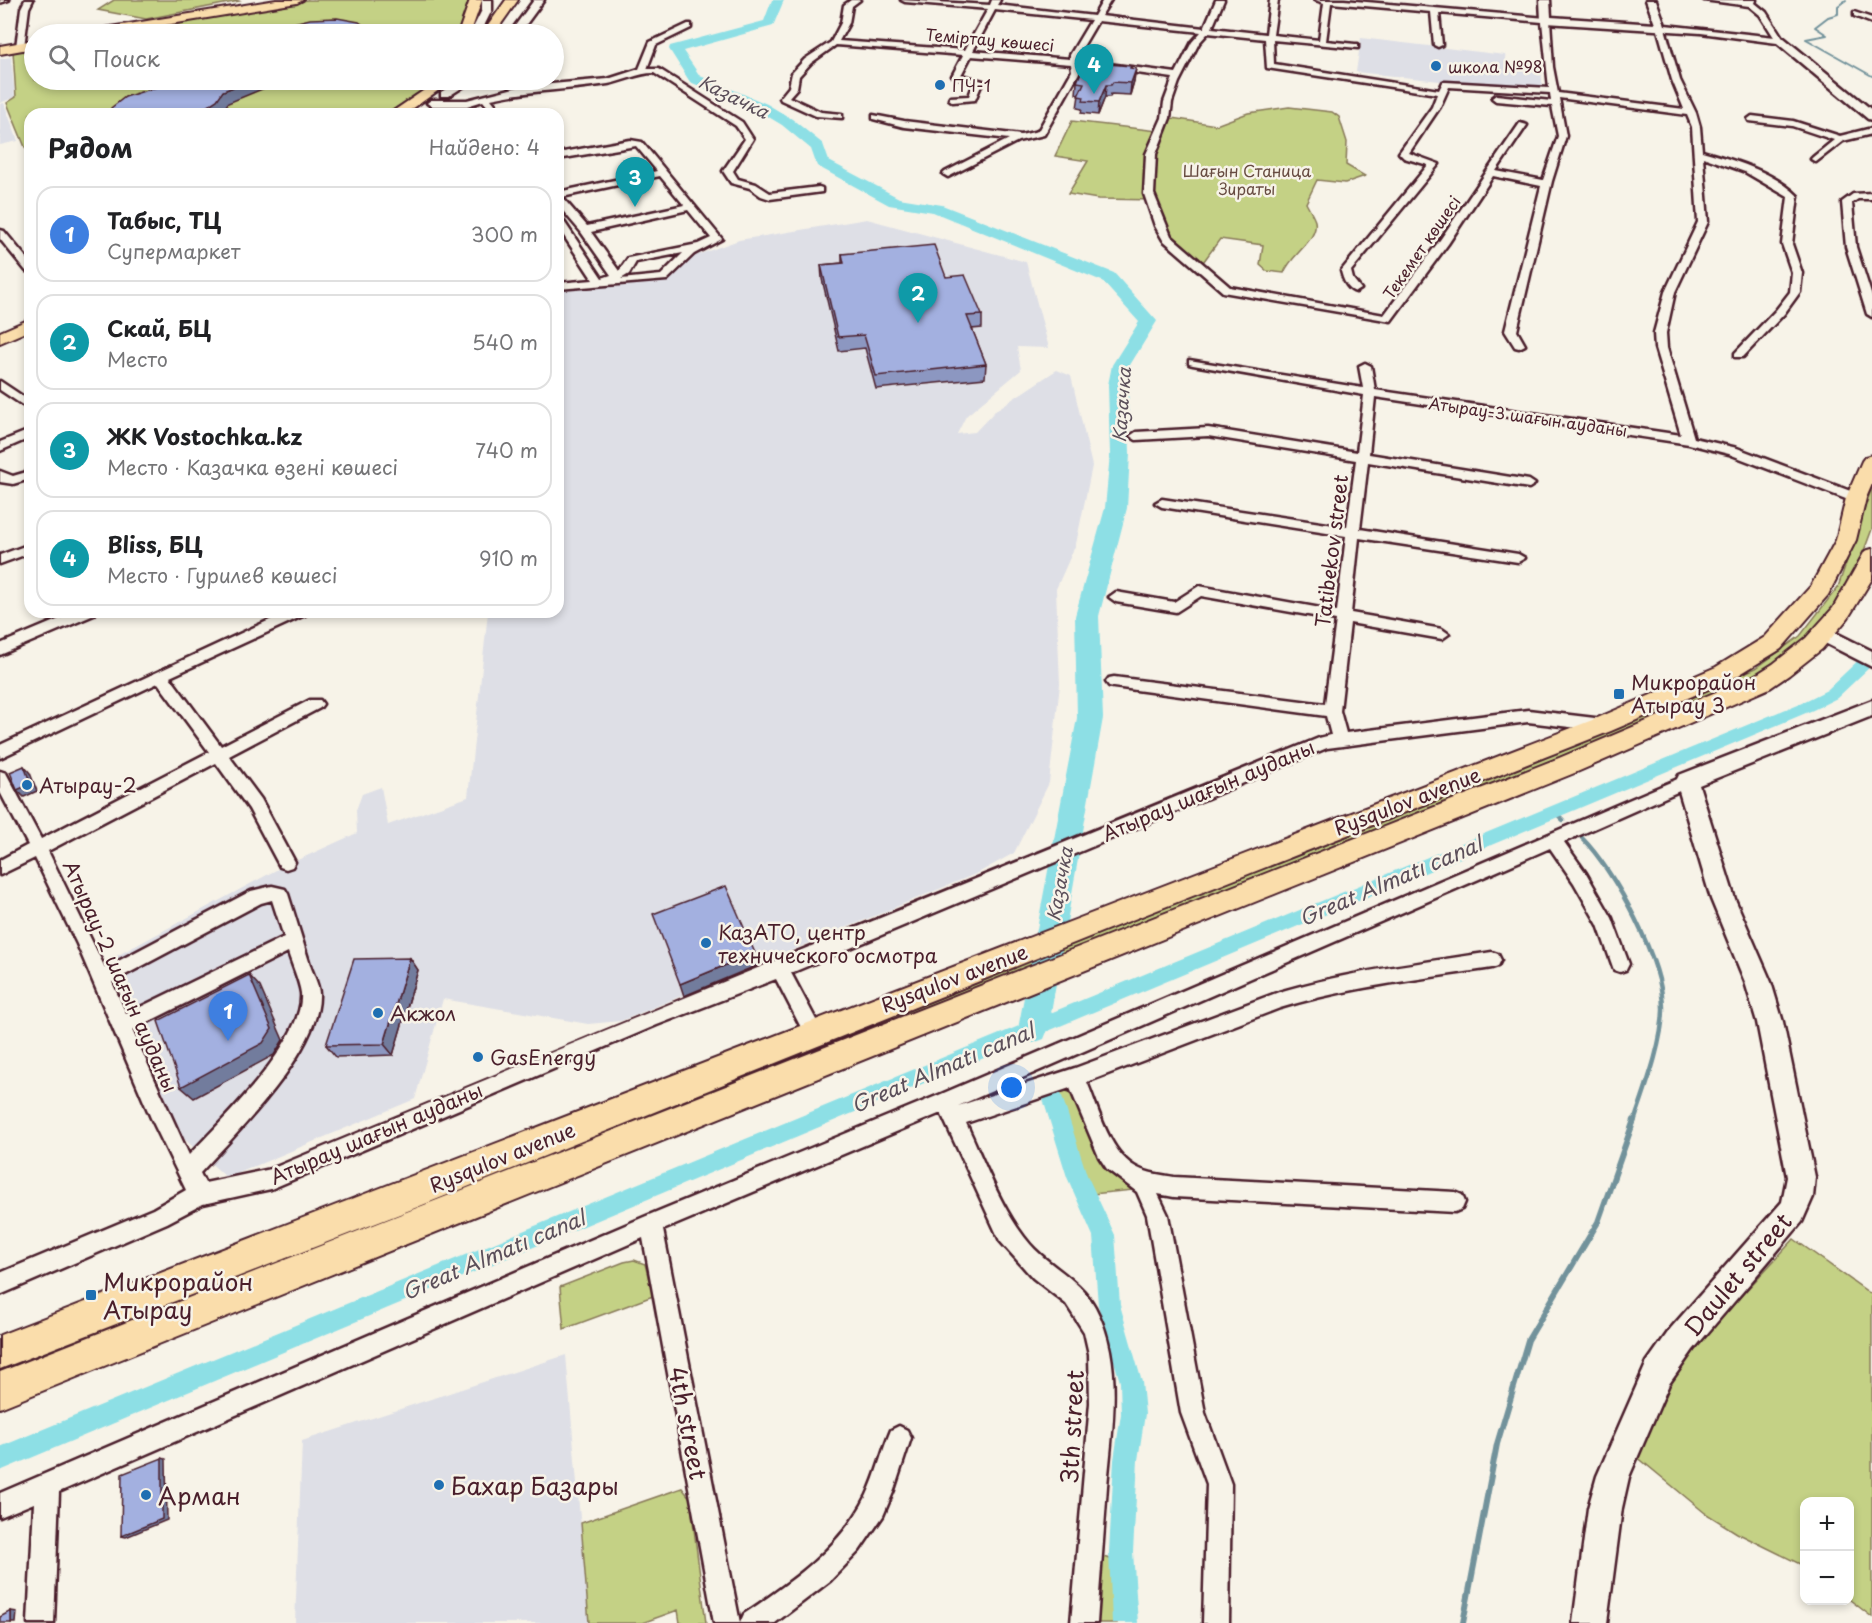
<!DOCTYPE html>
<html lang="ru">
<meta charset="utf-8">
<style>
:root{--surface:#fff;--page:#f2f2f2;--text:#202124;--muted:#757577;--line:#e0e0e0;--accent:#0f766e}
body{margin:0;font-family:"Playpen Sans",sans-serif;background:var(--page);color:var(--text)}
.controls{position:absolute;right:18px;bottom:18px;display:grid;overflow:hidden;border-radius:12px;box-shadow:0 3px 9px #0003}
.controls button{width:54px;height:54px;display:grid;place-items:center;padding:0;border:0;border-bottom:2px solid var(--line);background:var(--surface);color:var(--text);font:30px sans-serif}
.you{position:absolute;left:1012px;top:1088px;width:21px;height:21px;margin:-15px;border:4px solid #fff;border-radius:50%;background:#1a73e8;box-shadow:0 0 0 9px #1a73e833}
.badge{display:grid;place-items:center;width:39px;height:39px;border-radius:50%;background:var(--accent);color:#fff;font-size:20px;font-weight:700}
.pin{position:absolute;translate:-50% -50px;filter:drop-shadow(0 2px 3px #0008)}
.pin::after{content:'';position:absolute;top:32px;width:21px;height:18px;background:inherit;clip-path:polygon(0 0,100% 0,50% 100%)}
.list{margin:0;padding:0;list-style:none}
h2{display:flex;justify-content:space-between;align-items:center;height:78px;margin:0;padding:0 24px;font-size:26px}
h2 small{font-size:20px;font-weight:400;color:var(--muted)}
.list li{display:grid;grid-template-columns:39px 1fr auto;gap:18px;align-items:center;box-sizing:border-box;height:96px;margin:0 12px 12px;padding:0 12px;border:2px solid var(--line);border-radius:18px}
.list b{display:block;font-size:22px;white-space:nowrap}
.list p{margin:0;font-size:20px;white-space:nowrap;color:var(--muted)}
.list em{font-size:20px;font-style:normal;color:var(--muted)}
.icon{flex:none;width:33px;height:33px;fill:none;stroke:currentColor;stroke-width:2;stroke-linecap:round;stroke-linejoin:round}
.map{position:relative;flex:none;width:1872px;height:1623px;overflow:hidden}
.search{position:absolute;background:var(--surface);box-shadow:0 3px 9px #0003;left:24px;top:24px;width:540px;height:66px;display:flex;align-items:center;gap:15px;box-sizing:border-box;padding:0 21px;border-radius:33px;color:var(--muted);font-size:22px}
.panel{position:absolute;background:var(--surface);box-shadow:0 3px 9px #0003;left:24px;top:108px;width:540px;height:510px;border-radius:18px}
.map>svg:first-child{display:block}
.built{fill:#dedfe6}
.green{fill:#c4d185;stroke:#877858;stroke-width:1.5}
.lines{fill:none;stroke-linecap:round;stroke-linejoin:round}
.stream-far2{stroke:#72929b;stroke-width:2}
.stream-far1{stroke:#72929b;stroke-width:4.5}
.stream{stroke:#72929b;stroke-width:6}
.canal{fill:#8ddfe5;fill-rule:evenodd}
.river{fill:#8ddfe5;fill-rule:evenodd}
.street-casing{stroke:#4a1f2b;stroke-width:5}
.secondary-casing{stroke:#4a1f2b;stroke-width:5}
.primary-casing{stroke:#4a1f2b;stroke-width:4}
.street{fill:#f7f3e8;fill-rule:evenodd}
.secondary{fill:#f7f3e8;fill-rule:evenodd}
.primary{fill:#faddab;fill-rule:evenodd}
.wall{fill:#8c97c1;stroke:#4a1f2b;stroke-width:1.5}
.shaded-wall{fill:#727b9d;stroke:#4a1f2b;stroke-width:1.5}
.building{fill:#a3b0e0;stroke:#4a1f2b;stroke-width:1.5}
.poi-dot{fill:#1f6fb2;stroke:#f7f3e8;stroke-width:2}
.labels{text-anchor:middle;dominant-baseline:central;stroke-width:5;stroke-linejoin:round;paint-order:stroke}
.far-street-label{font-size:16px;fill:#4a1f2b;stroke:#f7f3e8}
.far-poi-label{font-size:16px;fill:#4a1f2b;stroke:#f7f3e8;text-anchor:start}
.far-park-label{font-size:16px;fill:#684c42;stroke:#f7f3e8}
.far-water-label{font-size:18px;font-style:italic;fill:#5b4f5a;stroke:#f7f3e8}
.street-label{font-size:20px;fill:#4a1f2b;stroke:#f7f3e8}
.poi-label{font-size:20px;fill:#4a1f2b;stroke:#f7f3e8;text-anchor:start}
.water-label{font-size:21px;font-style:italic;fill:#5b4f5a;stroke:#f7f3e8}
.near-street-label{font-size:24px;fill:#4a1f2b;stroke:#f7f3e8}
.near-poi-label{font-size:24px;fill:#4a1f2b;stroke:#f7f3e8;text-anchor:start}
</style>
<div class="map">
<svg width="1872" height="1623" viewBox="0 0 1872 1623">
<rect width="100%" height="100%" fill="#f7f3e8"/>
<filter id="ink" filterUnits="userSpaceOnUse"><feTurbulence type="fractalNoise" baseFrequency=".0167" numOctaves="2"/><feDisplacementMap in="SourceGraphic" scale="12" xChannelSelector="R" yChannelSelector="G"/><feConvolveMatrix kernelMatrix="1 2 1 2 8 2 1 2 1" color-interpolation-filters="sRGB"/></filter>
<g filter="url(#ink)">
<!-- built -->
<path class="built" d="M1361 38 1505 55 1507 65 1541 69 1543 92 1356 72Z
M11 57 15 97 0 103V59Z
M4 103 18 141 0 145V104Z
M867 219 1026 262 1049 348 1017 347 1021 370 966 416 957 434 975 432 996 410 1052 373 1057 370 1071 376 1092 466 1076 544 1056 589 1060 684 1049 783 1014 853 978 873 621 1021 588 1024 443 999 415 1099 227 1178 180 1135 111 959 278 869 357 833 356 810 362 794 381 787 388 825 468 797 488 612H558V290L654 281 686 259 739 240Z
M566 1355 589 1623H295L302 1441Z"/>
<!-- green -->
<path class="green" d="M114 0H236L239 1 146 19 98 10Z
M307 0H472L466 24 461 34H105Z
M34 47V80H403L400 84 427 87 412 99 386 114H30V152L25 147 7 103 16 97 13 51Z
M1289 107 1332 112 1339 117 1347 142 1346 165 1365 176 1345 183 1317 180 1306 203C1309 209 1313 215 1315 221 1319 240 1290 255 1284 273L1267 271 1260 265 1263 245 1220 239 1201 265 1169 234 1157 200 1098 199 1068 194 1088 161 1055 156 1072 121 1158 131H1162L1172 118 1216 125 1248 113Z
M1872 487V529L1849 591 1809 641 1764 675 716 1096 712 1087 1756 668 1800 636 1838 587Z
M1059 1090H1065L1074 1095 1093 1143 1102 1161 1134 1190 1092 1194 1078 1159Z
M1794 1239 1872 1295V1617L1850 1600V1502H1804V1566L1737 1533 1705 1513 1636 1456 1666 1377Z
M634 1260 645 1264 653 1296 564 1329 560 1287 624 1262Z
M682 1488 690 1498 706 1623H680L678 1610 642 1623H589L581 1523Z
M1103 1557 1114 1560 1113 1592 1117 1623H1097Z"/>
<g class="lines">
<!-- stream-far2 -->
<path class="stream-far2" d="M1846 0 1838 6V14L1828 17 1815 27 1827 35 1806 39 1872 76"/>
<!-- stream-far1 -->
<path class="stream-far1" d="M1554 811 1563 820
M1582 838C1615 871 1664 963 1663 1010 1662 1045 1645 1089 1634 1122"/>
<!-- stream -->
<path class="stream" d="M1463 1623 1497 1444 1528 1340 1598 1222 1634 1120"/>
<!-- canal -->
<path class="canal" d="M1872 651V665L1837 698 1813 710 0 1471V1447L1803 702 1827 690 1867 652Z
M1052 1087 1059 1089 1062 1096 1087 1175 1115 1235 1120 1305 1142 1382 1145 1414 1138 1460 1133 1552 1138 1623H1112L1109 1552 1114 1460 1121 1414 1120 1382 1098 1305 1093 1236 1067 1177 1042 1096 1045 1089Z"/>
<!-- river -->
<path class="river" d="M772 0H784L773 26 683 51 700 76 767 104 792 119 823 144 829 161 899 198 942 205 1114 273 1157 321 1130 365 1128 385 1130 454 1127 508 1099 616 1103 718 1048 1029 1044 1039 1033 1043 1022 1039 1018 1029 1077 718 1075 616 1105 508 1110 454 1108 385 1112 365 1139 322 1102 281 933 212 889 205 817 166 811 149 782 125 757 110 690 82 669 49 670 46 764 21Z"/>
<defs>
<path id="street" d="M0 0H9L0 3Z
M25 0H33L29 8 24 47 20 49 16 47 21 8Z
M851 0H860L852 6 849 23 839 41 965 50 988 9 905 2 901 0 990 5 992 0H1000L997 5 1094 16 1103 0H1111L1101 16 1204 28 1216 0H1224L1212 28 1266 34 1270 0H1278L1273 35 1319 40 1324 3 1315 0H1344L1546 18 1550 20 1553 67 1558 93 1684 109 1672 80 1657 27 1664 25 1680 80 1696 113 1700 127 1702 151C1734 160 1774 172 1798 196L1792 244 1802 273 1800 292 1784 314 1743 357H1735V353L1776 310 1790 292 1792 273 1782 244 1788 197 1745 172 1703 157 1708 222 1675 292 1666 333 1667 348 1694 438 1737 448 1861 495 1862 498 1861 501H1851L1729 454 1689 444 1375 397 1369 454 1529 480 1535 484 1529 488 1368 462 1360 529 1518 554 1525 558 1518 562 1359 538 1351 613 1442 629 1449 634 1442 639 1350 623 1340 711 1346 733 1528 710 1603 719 1608 721 1611 725 1608 729 1603 731 1528 722 1327 748 791 973 823 1033 821 1039 814 1042 807 1039 776 979 657 1025 271 1189 203 1204 167 1223 0 1295V1273L153 1209 186 1190 151 1118 77 944 35 858 0 875V860L28 845 0 792V771L6 773 41 839 209 752 158 683 0 758V745L287 612H307L305 615 170 677 221 746 310 700H320L323 704 320 708 229 756 261 799 295 862 292 867 286 869 280 867 249 809 216 763 48 851 105 968 251 891 272 886 285 889 288 894C296 919 303 943 311 968 314 976 319 986 319 994 321 1050 236 1134 200 1173L205 1183 271 1169C619 1023 970 882 1319 738L1331 735 1326 716 1114 687 1109 686 1106 682 1109 678 1114 677 1325 704 1336 620 1201 596 1176 612 1116 602 1109 597 1116 592 1174 602 1199 586 1337 611 1346 536 1162 507 1155 503 1162 499 1347 527 1356 460 1208 436 1136 440 1130 436 1136 432 1208 428 1357 452 1364 395 1193 365 1189 364V360L1363 388 1359 366 1365 363 1371 366 1375 390 1681 435 1655 348 1654 333 1665 292 1698 222 1692 127 1687 115 1559 98 1566 136 1552 181 1517 331 1525 345 1519 348 1515 347 1505 331 1541 186 1493 176 1448 244 1391 321 1223 292 1163 240 1155 226 1144 194 1146 154 1162 118 1164 102 1173 78 1079 65 1080 71 1044 135 1018 141 948 177 943 174 945 172 1009 139 904 127 873 119V115L904 121 1021 135 1038 131 1072 71 1071 64 971 56 961 75 983 81 975 100 953 102 949 99 950 97 969 96 974 82 952 76 963 55 836 45 811 63 799 76 797 88 789 97 821 112 842 114V118L816 116 781 100 780 98 789 87 792 73 805 59 831 42 841 23 844 5ZM1331 3 1431 12 1434 45 1438 47 1442 45 1439 13 1542 22 1549 88 1446 82H1443L1439 90 1274 64 1273 40 1358 48V44H1355L1326 41ZM995 10 1091 20 1070 55V59L973 51ZM1098 21 1201 32 1192 42 1176 73 1079 60 1078 55ZM1208 33 1265 39 1267 68 1437 94 1432 107 1399 153 1404 158 1428 165 1341 271C1343 279 1347 290 1356 292L1361 289 1353 279 1351 271 1439 164 1409 153 1440 107 1449 87 1550 93 1551 101 1496 95 1492 98 1496 101 1552 106 1558 136 1543 180 1496 171 1527 125 1520 123 1440 240 1384 315 1230 287 1171 236 1154 194 1156 154 1170 118 1172 102 1179 82 1199 43ZM272 900 284 937 126 1014 112 982 261 903ZM288 952C292 965 299 980 301 993 305 1040 221 1122 189 1155L132 1030Z
M1704 0H1756L1755 3 1766 12 1784 40 1777 42 1760 15 1749 6Z
M1854 12 1872 18V23L1854 16Z
M688 24H691V28L656 45 647 69H659L742 122 753 139 733 171 738 179 756 184 770 193 819 187 822 188V192L770 199 761 196 750 188 731 183 723 171 745 139 736 126 654 73C638 73 624 81 608 84 569 90 530 90 491 99L503 114H494L483 101 467 106H431L427 103 431 100H467L518 87 608 79 639 69 650 42Z
M1752 116 1793 121 1840 136 1872 128V134L1843 141 1816 162 1811 159 1813 157 1834 140 1792 126 1749 121 1748 119Z
M630 140 642 142 722 239 694 254 667 280 558 289V283L593 280 558 227V216L561 217 602 278 611 275 581 232 558 205V192L657 171 636 146 558 159V153ZM660 176 684 205 587 226 562 197ZM688 210 711 238 698 244 628 258 619 271 591 232ZM683 253 661 275 621 279 629 274 636 262Z
M1872 193V199H1858L1852 203 1856 247 1872 297V317L1867 314 1846 247 1842 202 1853 194Z
M0 230 4 231 30 262V272L26 271 0 239Z
M0 381 30 401V410L0 390Z
M30 430V438L0 451V442Z
M0 471 13 476 30 471V479L13 484 0 482Z
M30 544V553L0 564V555Z
M76 612H96L94 615 0 655V644Z
M1687 775 1693 777 1695 781 1693 785 1564 842 1586 873 1612 918 1629 964 1626 970 1620 972 1614 970 1598 925 1574 883 1550 848 958 1106 1075 1068 1279 992C1349 971 1421 963 1492 952L1498 954 1501 960 1498 966 1492 968C1421 979 1349 987 1280 1008L1087 1082C1099 1110 1110 1158 1142 1170 1152 1174 1164 1175 1174 1177L1455 1192 1462 1195 1465 1202 1462 1209 1455 1212 1174 1197 1158 1194 1168 1215 1205 1413 1231 1484 1229 1623H1203L1207 1484 1181 1413 1147 1215 1137 1192 1107 1169 1099 1157 1070 1088 966 1123C985 1163 1001 1210 1030 1244 1050 1267 1081 1280 1095 1307 1124 1361 1112 1428 1107 1486 1104 1532 1100 1577 1097 1623H1071L1090 1403 1089 1354 1084 1332 1066 1304 1033 1278 1000 1241 941 1113 663 1230 740 1623H714L643 1238 59 1492 54 1623H28L34 1503 0 1517V1493L644 1217 939 1095Z
M899 1426 907 1430 911 1438 894 1490 883 1516 859 1551 830 1581 775 1623H740L744 1614C791 1582 841 1548 867 1495 877 1474 882 1451 891 1430Z"/>
<path id="secondary" d="M482 0H492V10L480 34H470L482 10Z
M534 0H544L519 34H509Z
M1540 0H1550L1551 17 1655 24 1646 0H1656L1665 25 1784 38 1872 110V120L1868 119 1777 43 1701 33 1546 23 1541 20Z
M461 80H474L449 96H441V92Z
M1824 627 1872 651V667L1817 639 1814 634 1817 629Z
M1872 700V716L1699 785 1735 899 1771 982 1783 1022 1815 1177 1813 1197 1802 1222 1693 1350 1669 1384 1629 1477 1622 1508 1607 1623H1573L1588 1508 1597 1476 1647 1362 1671 1328 1782 1202 1787 1177 1757 1022 1745 982 1711 899 1676 781 1679 775Z"/>
<path id="primary" d="M276 0H303L297 3 111 34H86L92 30Z
M470 0H482L470 34H458Z
M506 0H518L494 34H482Z
M34 40V48L0 54V46Z
M439 80H453L405 114H389Z
M30 319V330L0 343V332Z
M1872 455V484L1866 498 1856 540 1828 595 1781 649 1732 679 1611 731 1114 927 410 1210 0 1369V1335L1595 719 1716 667 1765 637 1811 586 1836 540 1846 498 1862 461 1865 457Z
M1872 549V579L1848 618 1822 649 1789 675 1770 688 1577 772 0 1408V1372L1559 758 1754 676 1773 664 1806 638 1833 608 1865 551Z"/>
</defs>
<!-- street casing -->
<use href="#street" class="street-casing"/>
<!-- secondary casing -->
<use href="#secondary" class="secondary-casing"/>
<!-- primary casing -->
<use href="#primary" class="primary-casing"/>
<!-- street -->
<use href="#street" class="street"/>
<!-- secondary -->
<use href="#secondary" class="secondary"/>
<!-- primary -->
<use href="#primary" class="primary"/>
</g>
<!-- wall -->
<path class="wall" d="M1131 66V68L1134 81 1130 95 1111 94 1110 97H1105L1098 115 1081 113 1082 109 1077 108 1079 95 1076 94 1077 82Z
M842 254 946 277 982 315V328L972 329 986 364 985 378 876 389 865 348 839 351 822 279 821 265 842 263Z
M410 958 418 970 393 1055 336 1057 326 1045Z"/>
<!-- shaded-wall -->
<path class="shaded-wall" d="M367 28 369 34H364Z
M1136 69 1134 81 1130 95 1131 83Z
M251 80H289L267 87 228 103 222 112 220 114H188L223 91Z
M1106 85 1105 97 1098 115 1099 102Z
M24 766 30 773 37 791 24 797 17 790Z
M755 953 758 965 684 996 680 984Z
M410 958 418 970 393 1055 384 1044Z
M249 975 260 987 283 1040 274 1055 194 1098 181 1087Z
M162 1458 166 1459 167 1520 126 1537 121 1536Z
M11 1611 17 1612 16 1623H11Z"/>
<!-- building -->
<path class="building" d="M337 18 359 22 367 28 364 34H261L277 27 310 19Z
M1085 62 1131 66 1130 68 1136 69 1131 83 1113 82 1111 85H1106L1099 102 1083 101 1084 97 1078 96 1084 83 1077 82Z
M179 80H251L223 91 217 100 203 109 188 114H109L111 108 125 97Z
M934 245 946 277 965 275 982 315 967 316 986 364 876 376 864 335 838 337 821 265 844 263 842 254Z
M24 766 31 784 17 790 10 772Z
M726 886 755 953 680 984 653 914Z
M410 958 384 1044 326 1045 354 959Z
M249 975 272 1029 263 1043 181 1087 158 1021Z
M162 1458V1519L121 1536 122 1474Z
M11 1611V1623H0V1617Z"/>
</g>
<!-- markers -->
<g class="poi-dot">
<circle cx="1436" cy="66" r="6"/>
<circle cx="940" cy="85" r="6"/>
<rect x="1613" y="688" width="12" height="12" rx="3"/>
<circle cx="27" cy="785" r="6"/>
<circle cx="706" cy="943" r="6"/>
<circle cx="378" cy="1013" r="6"/>
<circle cx="478" cy="1057" r="6"/>
<rect x="85" y="1289" width="12" height="12" rx="3"/>
<circle cx="439" cy="1485" r="6"/>
<circle cx="146" cy="1495" r="6"/>
</g>
<g class="labels">
<!-- far-street labels -->
<g class="far-street-label">
<text transform="translate(990 39) rotate(5)">Теміртау көшесі</text>
<text transform="translate(1421 247) rotate(-55)">Текемет көшесі</text>
<text transform="translate(1528 416) rotate(8)">Атырау-3 шағын ауданы</text>
</g>
<!-- far-poi labels -->
<g class="far-poi-label">
<text x="1448" y="66">школа №98</text>
<text x="952" y="85">ПЧ-1</text>
</g>
<!-- far-park labels -->
<g class="far-park-label">
<text x="1247" y="170">Шағын Станица<tspan x="1247" dy="18">Зираты</tspan></text>
</g>
<!-- far-water labels -->
<g class="far-water-label">
<text transform="translate(734 96) rotate(26)">Казачка</text>
<text transform="translate(1121 405) rotate(-86)">Казачка</text>
<text transform="translate(1059 884) rotate(-80)">Казачка</text>
</g>
<!-- street labels -->
<g class="street-label">
<text transform="translate(1331 551) rotate(-83)">Tatibekov street</text>
<text transform="translate(1208 790) rotate(-23)">Атырау шағын ауданы</text>
<text transform="translate(1407 801) rotate(-21)">Rysqulov avenue</text>
<text transform="translate(121 976) rotate(66)">Атырау-2 шағын ауданы</text>
<text transform="translate(954 978) rotate(-21)">Rysqulov avenue</text>
<text transform="translate(376 1133) rotate(-23)">Атырау шағын ауданы</text>
<text transform="translate(502 1157) rotate(-22)">Rysqulov avenue</text>
</g>
<!-- poi labels -->
<g class="poi-label">
<text x="1631" y="682">Микрорайон<tspan x="1631" dy="23">Атырау 3</tspan></text>
<text x="39" y="785">Атырау-2</text>
<text x="718" y="932">КазАТО, центр<tspan x="718" dy="23">технического осмотра</tspan></text>
<text x="390" y="1013">Акжол</text>
<text x="490" y="1057">GasEnergy</text>
</g>
<!-- water labels -->
<g class="water-label">
<text transform="translate(1390 880) rotate(-23)">Great Almatı canal</text>
<text transform="translate(942 1067) rotate(-23)">Great Almatı canal</text>
<text transform="translate(493 1254) rotate(-23)">Great Almatı canal</text>
</g>
<!-- near-street labels -->
<g class="near-street-label">
<text transform="translate(1737 1274) rotate(-50)">Daulet street</text>
<text transform="translate(689 1423) rotate(79)">4th street</text>
<text transform="translate(1071 1427) rotate(-87)">3th street</text>
</g>
<!-- near-poi labels -->
<g class="near-poi-label">
<text x="103" y="1281">Микрорайон<tspan x="103" dy="28">Атырау</tspan></text>
<text x="451" y="1485">Бахар Базары</text>
<text x="158" y="1495">Арман</text>
</g>
</g>
</svg>
<div class="controls">
<button>+</button>
<button>−</button>
</div>
<div class="you"></div>
<div class="pin badge" style="left:228px;top:1041px;background:#3f7fe0">1</div>
<div class="pin badge" style="left:918px;top:323px;background:#0f9aa8">2</div>
<div class="pin badge" style="left:635px;top:207px;background:#0f9aa8">3</div>
<div class="pin badge" style="left:1094px;top:94px;background:#0f9aa8">4</div>
<div class="search"><svg class="icon" aria-label="search" viewBox="0 0 24 24"><circle cx="10" cy="10" r="6"/><path d="M15 15l6 6"/></svg>Поиск</div>
<section class="panel">
<h2>Рядом<small>Найдено: 4</small></h2>
<ul class="list">
<li><span class="badge" style="background:#3f7fe0">1</span><div><b>Табыс, ТЦ</b><p>Супермаркет</p></div><em>300 m</em></li>
<li><span class="badge" style="background:#0f9aa8">2</span><div><b>Скай, БЦ</b><p>Место</p></div><em>540 m</em></li>
<li><span class="badge" style="background:#0f9aa8">3</span><div><b>ЖК Vostochka.kz</b><p>Место · Казачка өзені көшесі</p></div><em>740 m</em></li>
<li><span class="badge" style="background:#0f9aa8">4</span><div><b>Bliss, БЦ</b><p>Место · Гурилев көшесі</p></div><em>910 m</em></li>
</ul>
</section>
</div>
